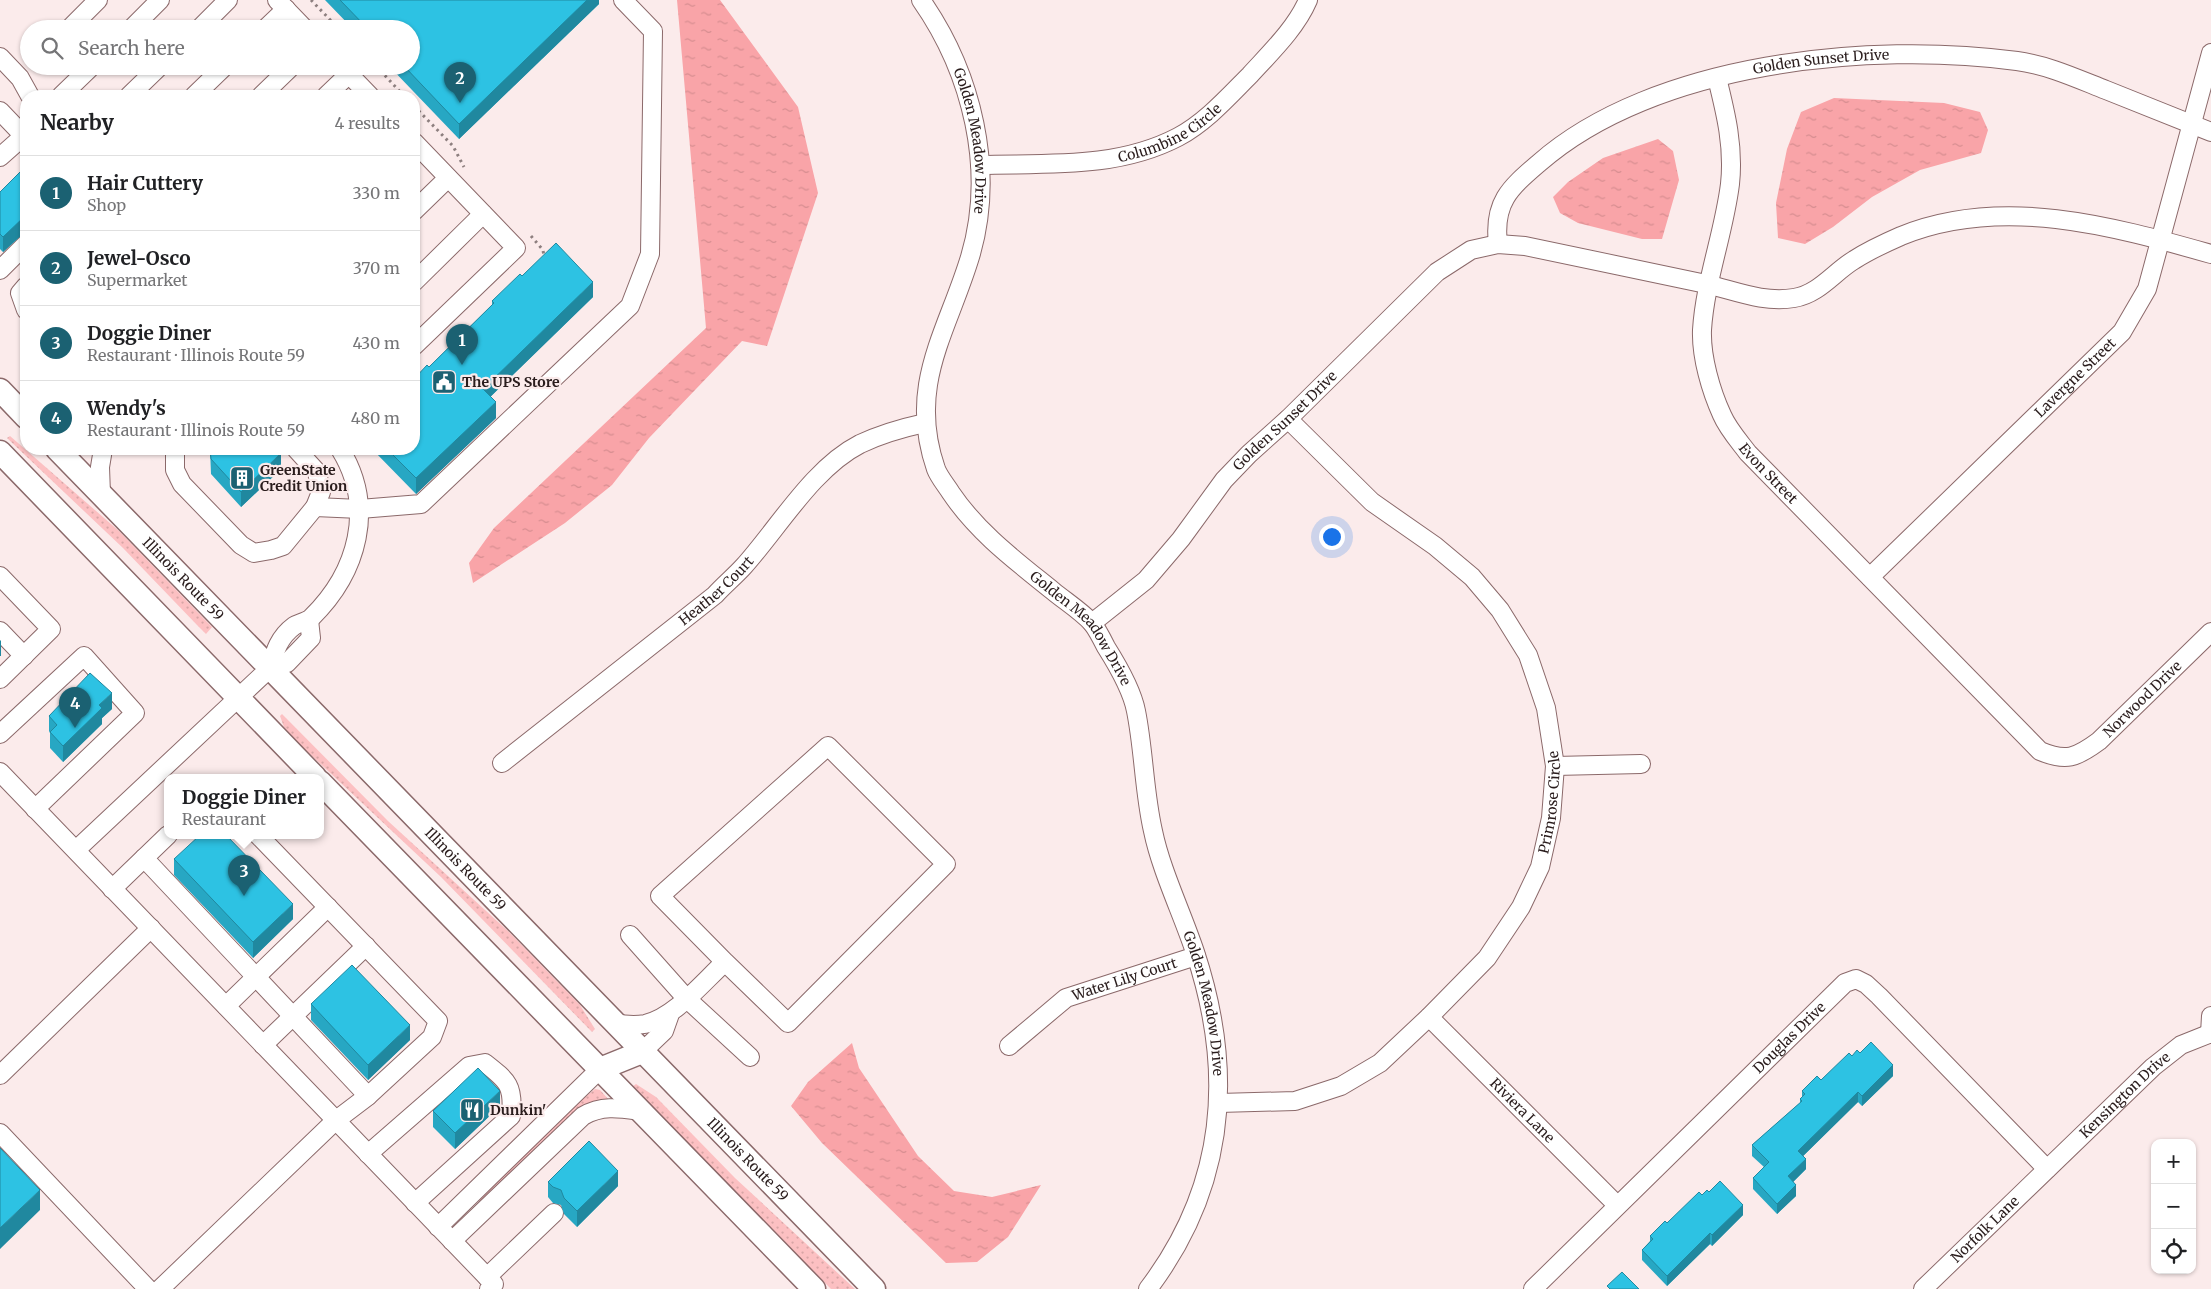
<!DOCTYPE html>
<meta charset="utf-8">
<style>
:root{--surface:#fff;--page:#f2f2f2;--text:#202124;--muted:#757577;--line:#e0e0e0;--accent:#1b6172}
body{margin:0;font-family:Merriweather,serif;background:var(--page);color:var(--text)}
.controls{position:absolute;right:15px;bottom:15px;display:grid;overflow:hidden;border-radius:10px;box-shadow:0 1px 4px #0004}
.controls button{width:45px;height:45px;display:grid;place-items:center;padding:0;border:0;border-bottom:1px solid var(--line);background:var(--surface);color:var(--text);font:25px sans-serif}
.you{position:absolute;left:1331px;top:536px;width:18px;height:18px;margin:-12px;border:4px solid #fff;border-radius:50%;background:#1a73e8;box-shadow:0 0 0 8px #1a73e833}
.badge{display:grid;place-items:center;width:32px;height:32px;border-radius:50%;background:var(--accent);color:#fff;font-size:16px;font-weight:700}
.pin{position:absolute;translate:-50% -41px;filter:drop-shadow(0 1px 2px #0008)}
.pin::after{content:'';position:absolute;top:26px;width:18px;height:15px;background:inherit;clip-path:polygon(0 0,100% 0,50% 100%)}
.popup{position:absolute;left:164px;top:774px;width:160px;height:65px;box-sizing:border-box;display:grid;place-content:center;border-radius:10px;background:var(--surface);filter:drop-shadow(0 1px 4px #0005);font-size:16px;white-space:nowrap;color:var(--muted)}
.popup b{font-size:19px;color:var(--text)}
.popup::after{content:'';position:absolute;left:50%;top:100%;margin-left:-10px;border:10px solid transparent;border-top-color:var(--surface)}
.list{margin:0;padding:0;list-style:none}
h2{display:flex;justify-content:space-between;align-items:center;height:65px;margin:0;padding:0 20px;font-size:21px}
h2 small{font-size:16px;font-weight:400;color:var(--muted)}
.list li{display:grid;grid-template-columns:32px 1fr auto;gap:15px;align-items:center;box-sizing:border-box;height:75px;padding:0 20px;border-top:1px solid var(--line)}
.list b{display:block;font-size:19px;white-space:nowrap}
.list p{margin:0;font-size:16px;white-space:nowrap;color:var(--muted)}
.list em{font-size:16px;font-style:normal;color:var(--muted)}
.icon{flex:none;width:28px;height:28px;fill:none;stroke:currentColor;stroke-width:2;stroke-linecap:round;stroke-linejoin:round}
.map{position:relative;flex:none;width:2211px;height:1289px;overflow:hidden}
.search{position:absolute;background:var(--surface);box-shadow:0 1px 4px #0004;left:20px;top:20px;width:400px;height:55px;display:flex;align-items:center;gap:12px;box-sizing:border-box;padding:0 18px;border-radius:28px;color:var(--muted);font-size:19px}
.panel{position:absolute;background:var(--surface);box-shadow:0 1px 4px #0004;left:20px;top:90px;width:400px;height:365px;border-radius:20px}
.map>svg:first-child{display:block}
.grass{fill:url(#grass-dots)}
.water{fill:url(#water-ripples)}
.lines{fill:none;stroke-linecap:round;stroke-linejoin:round}
.minor-casing{stroke:#8b696a;stroke-width:20}
.major-casing{stroke:#8b696a;stroke-width:25}
.path{stroke:#8d7f7f;stroke-width:3;stroke-dasharray:2.5 4;stroke-linecap:butt}
.minor{stroke:#fff;stroke-width:18}
.major{stroke:#fff;stroke-width:22}
.wall{fill:#27a7c3}
.shaded-wall{fill:#20889f}
.building{fill:#2dc2e3;stroke:#20889f}
.labels{text-anchor:middle;dominant-baseline:central;stroke-width:4.5;stroke-linejoin:round;paint-order:stroke}
.street-label{font-size:14px;fill:#2a1d1d;stroke:#fbebeb}
.poi-label{font-size:14px;font-weight:bold;fill:#2a1d1d;stroke:#fbebeb;text-anchor:start}
</style>
<div class="map">
<svg width="2211" height="1289" viewBox="0 0 2211 1289">
<defs>
<pattern id="grass-dots" width="8" height="8" patternUnits="userSpaceOnUse" patternTransform="scale(1.25)"><rect width="8" height="8" fill="#fcc0c2"/><path d="M2 2h.1M6 6h.1" fill="none" stroke="#d8a5a6" stroke-width="1.8" stroke-linecap="round"/></pattern>
<pattern id="water-ripples" width="26" height="14" patternUnits="userSpaceOnUse" patternTransform="scale(1.25)"><rect width="26" height="14" fill="#f9a4a8"/><path d="M2 4q2-2 4 0t4 0M15 11q2-2 4 0t4 0" fill="none" stroke="#d68d90"/></pattern>
</defs>
<rect width="100%" height="100%" fill="#fbebeb"/>
<!-- grass -->
<path class="grass" d="M10 436 119 531 212 627 206 634 197 625 123 548 7 438Z
M282 714 388 821 509 932 580 1005 595 1029 592 1032 441 877 295 740 284 727 280 716Z
M636 1084 656 1097 735 1178 855 1289H831L632 1087Z
M595 1089 600 1090 610 1101 481 1203 479 1202 480 1197 578 1103Z"/>
<!-- water -->
<path class="water" d="M677 0H720L798 107 818 193 767 346 742 341 649 438 612 485 565 523 473 583 469 563 494 528 706 328Z
M1834 98 1944 103 1980 112 1988 130 1981 153 1920 170 1872 197 1833 227 1805 244 1778 238 1776 203 1787 149 1801 112Z
M1658 139 1673 151 1679 180 1662 239H1642L1578 223 1560 213 1553 197 1568 182 1603 158Z
M852 1043 859 1068 918 1156 954 1191 992 1197 1041 1185 1008 1237 977 1262 946 1263 822 1143 791 1106 808 1082Z"/>
<g class="lines">
<defs>
<g id="minor">
<path d="M277 0 305 29"/>
<path id="s1" d="M921 0C972 73 996 170 970 257 947 333 907 385 936 469 939 477 946 485 951 493 978 533 1016 561 1053 591 1065 601 1081 611 1092 623 1097 629 1102 639 1106 647 1118 666 1132 690 1136 711 1144 751 1144 792 1153 831 1161 870 1182 913 1195 952 1235 1073 1226 1186 1148 1289"/>
<path d="M69 29 98 0"/>
<path d="M131 29 160 0"/>
<path d="M199 29 228 0"/>
<path d="M265 29 286 9"/>
<path d="M0 57 20 78 30 96"/>
<path d="M341 66 370 96"/>
<path id="s2" d="M1717 78C1726 114 1734 147 1730 184 1724 233 1705 281 1702 330 1701 357 1711 391 1722 415 1728 429 1739 441 1748 453L2040 751C2066 762 2076 758 2099 741L2211 632"/>
<path d="M61 96 92 66"/>
<path d="M129 96 160 66"/>
<path d="M194 96 225 66"/>
<path d="M261 96 292 66"/>
<path d="M326 96 349 74"/>
<path d="M0 111 23 135"/>
<path d="M414 142 516 248 414 346"/>
<path d="M0 157 26 134"/>
<path id="s3" d="M980 165C1047 163 1117 169 1178 137 1206 122 1228 97 1250 75 1271 52 1296 28 1308 0"/>
<path d="M414 211 448 178"/>
<path id="s4" d="M1498 244C1493 202 1510 188 1539 163 1654 62 1871 41 2017 61 2048 65 2078 79 2106 90 2141 104 2176 118 2211 132"/>
<path d="M0 270 26 244"/>
<path d="M414 282 483 214"/>
<path d="M26 286 20 293 26 310"/>
<path d="M175 449V470L182 484 241 545 254 553 271 550 283 546 315 507 321 492 317 472 296 449"/>
<path d="M101 494 100 467 103 449"/>
<path d="M315 507 360 509 421 504 630 306 650 254 653 31 623 0"/>
<path d="M0 576 51 629 0 679"/>
<path id="s5" d="M1870 577 2122 332 2147 289 2211 53"/>
<path id="s6" d="M1092 623 1146 580 1181 539 1224 480 1249 454 1288 419 1437 272 1471 250 1498 244 1525 246C1585 259 1646 271 1706 284 1736 291 1763 303 1794 298 1819 294 1834 272 1854 260 1868 251 1885 243 1901 236 2001 195 2112 226 2211 254"/>
<path d="M0 631 24 656"/>
<path d="M270 668C275 651 279 637 294 626 299 623 306 622 311 618 358 572 376 507 340 449"/>
<path d="M0 734 84 656 135 713 35 809"/>
<path id="s7" d="M502 763 715 595C724 585 735 576 744 566 779 527 813 468 860 444 881 434 902 428 925 423"/>
<path d="M1555 766 1641 764"/>
<path d="M0 772 487 1277 494 1284 489 1289"/>
<path d="M76 850 270 668 287 663 311 638 309 620"/>
<path d="M144 858 368 1096"/>
<path d="M112 889 168 835"/>
<path d="M630 935 686 998 750 1057"/>
<path d="M226 1006 328 907"/>
<path id="s8" d="M1429 1017 1617 1205"/>
<path d="M614 1023C625 1025 634 1026 645 1024 674 1018 703 982 725 962L788 1023 946 864 828 746 660 896 725 962"/>
<path d="M2210 1034 2211 1016"/>
<path d="M263 1045 366 946"/>
<path id="s9" d="M1009 1046 1066 998 1196 956"/>
<path d="M642 1052 664 1031 670 1014"/>
<path d="M0 1075 151 928"/>
<path id="s10" d="M1219 1103 1295 1101 1341 1086 1380 1063 1429 1017 1487 958 1521 907 1540 867 1551 818 1555 766 1546 708 1528 655 1500 610 1472 577 1435 546 1372 502 1288 419"/>
<path d="M0 1133 148 1289"/>
<path d="M368 1154 469 1066 485 1063C508 1081 514 1086 511 1116L415 1203"/>
<path d="M438 1227 600 1069"/>
<path d="M452 1241 583 1116C602 1105 619 1108 640 1111"/>
<path d="M487 1277 554 1213"/>
<path d="M160 1289 335 1121 368 1096 432 1037 438 1021 258 835"/>
<path id="s11" d="M1533 1289 1845 983 1856 979 1866 984 1879 996 2047 1169"/>
<path id="s12" d="M1923 1289 2153 1067 2181 1045 2211 1033"/>
</g>
<g id="major">
<path d="M0 390 26 417"/>
<path id="s13" d="M57 449 874 1289"/>
<path d="M0 452 315 777"/>
<path d="M320 782 814 1289"/>
<path d="M600 1069 642 1052"/>
</g>
</defs>
<!-- minor casing -->
<use href="#minor" class="minor-casing"/>
<!-- major casing -->
<use href="#major" class="major-casing"/>
<!-- path -->
<path class="path" d="M311 0 339 29
M376 66 404 96
M414 106 453 146 464 167
M531 236 543 250 544 257"/>
<!-- minor -->
<use href="#minor" class="minor"/>
<!-- major -->
<use href="#major" class="major"/>
</g>
<!-- wall -->
<path class="wall" d="M325 0H599V4L459 139 389 66H411V29H353Z
M26 176V231L3 252 0 249V192Z
M522 276 593 297 490 397 496 418 416 494 372 449H414L429 367 492 305V301Z
M210 449 281 469 241 507 211 474Z
M112 709 102 718V724L63 762 50 748V733L49 731V716Z
M174 859 293 919 253 958 174 875Z
M311 1004 410 1040 368 1080 311 1020Z
M1860 1053 1893 1076 1862 1106 1858 1102 1803 1156 1806 1169 1793 1182 1796 1196 1777 1214 1753 1189V1178L1764 1167 1752 1156V1145L1800 1103V1099L1802 1097V1091L1821 1080 1852 1056Z
M500 1106 455 1149 433 1127V1111Z
M548 1182 618 1186 577 1227 564 1214 561 1205 553 1203 548 1197Z
M1709 1192 1743 1215 1712 1246 1710 1244 1667 1286 1642 1260V1250L1650 1241V1236L1702 1195Z"/>
<!-- shaded-wall -->
<path class="shaded-wall" d="M587 0H599V4L459 139V124Z
M26 215V231L3 252V237Z
M593 282V297L483 404V389Z
M496 402V418L416 494V478Z
M281 453V469L241 507V492Z
M1 640V656H0V641Z
M112 693V709L102 718V724L63 762V746L99 705Z
M293 904V919L253 958V942Z
M410 1025V1040L368 1080V1065Z
M1893 1065V1076L1862 1106V1096Z
M500 1091V1106L455 1149V1133Z
M1858 1092V1102L1798 1161V1151Z
M1806 1159V1169L1788 1187V1176Z
M618 1171V1186L577 1227V1211Z
M1796 1185V1196L1777 1214V1204Z
M40 1190V1210L0 1249V1228Z
M1743 1205V1215L1712 1246V1235Z
M1710 1233V1244L1667 1286V1276Z"/>
<!-- building -->
<path class="building" d="M340 0H587L459 124 404 66H411V29H368Z
M21 171 26 176V215L3 237 0 234V192Z
M556 243 593 282 483 389 496 402 416 478 387 449H414V379L427 365 429 367 494 303 492 301 520 274 522 276Z
M210 449H277L281 453 241 492 211 459Z
M90 673 112 693 99 705 102 708 63 746 50 732 57 725 49 716Z
M200 835H226L293 904 253 942 174 859Z
M352 965 410 1025 368 1065 311 1004Z
M1871 1042 1893 1065 1862 1096 1858 1092 1798 1151 1806 1159 1788 1176 1796 1185 1777 1204 1753 1178 1769 1162 1752 1145 1802 1101 1800 1099 1805 1094 1802 1091 1817 1076 1821 1080 1849 1053 1852 1056 1857 1050 1860 1053Z
M478 1068 500 1091 455 1133 433 1111Z
M589 1141 618 1171 577 1211 564 1198 561 1190 553 1187 548 1182Z
M0 1148 40 1190 0 1228Z
M1720 1181 1743 1205 1712 1235 1710 1233 1667 1276 1642 1250 1653 1239 1650 1236 1665 1221 1667 1223 1699 1192 1702 1195 1707 1190 1709 1192Z
M1622 1272 1639 1289H1610L1607 1286Z"/>
<!-- icons -->
<defs>
<symbol id="civic-square" viewBox="-11 -11 22 22"><rect x="-9" y="-9" width="18" height="18" rx="4" fill="#1b6172" stroke="#fbebeb"/><path d="M-.6-6.5H3V-4.5H.6V-3L4-1V1h2V6H-6V1h2V-1L-.6-3ZM-1.2 2.5V6h2.4V2.5Z" fill="#fff"/></symbol>
<symbol id="building-square" viewBox="-11 -11 22 22"><rect x="-9" y="-9" width="18" height="18" rx="4" fill="#1b6172" stroke="#fbebeb"/><path d="M-4-6H4V6H1V3H-1V6H-4ZM-2.5-4.3h1.7v1.8h-1.7ZM.8-4.3h1.7v1.8H.8ZM-2.5-1h1.7V.8h-1.7ZM.8-1h1.7V.8H.8Z" fill="#fff"/></symbol>
<symbol id="restaurant-square" viewBox="-11 -11 22 22"><rect x="-9" y="-9" width="18" height="18" rx="4" fill="#1b6172" stroke="#fbebeb"/><path d="M-5-6h1v4h1v-4h1v4h1v-4h1v5L-1.5 .5V6h-2V.5L-5-1ZM5-6V6H3V1.5H1.5Q1.5-4 5-6Z" fill="#fff"/></symbol>
</defs>
<g fill-rule="evenodd">
<use href="#civic-square" x="430" y="368" width="28" height="28"/>
<use href="#building-square" x="228" y="464" width="28" height="28"/>
<use href="#restaurant-square" x="458" y="1096" width="28" height="28"/>
</g>
<g class="labels">
<!-- street labels -->
<g class="street-label">
<text stroke="none"><textPath href="#s4" startOffset="401">Golden Sunset Drive</textPath></text>
<text stroke="none"><textPath href="#s3" startOffset="196">Columbine Circle</textPath></text>
<text stroke="none"><textPath href="#s1" startOffset="152">Golden Meadow Drive</textPath></text>
<text stroke="none"><textPath href="#s5" startOffset="286">Lavergne Street</textPath></text>
<text stroke="none"><textPath href="#s6" startOffset="281">Golden Sunset Drive</textPath></text>
<text stroke="none"><textPath href="#s2" startOffset="419">Evon Street</textPath></text>
<text stroke="none"><textPath href="#s13" startOffset="181">Illinois Route 59</textPath></text>
<text stroke="none"><textPath href="#s7" startOffset="275">Heather Court</textPath></text>
<text stroke="none"><textPath href="#s1" startOffset="708">Golden Meadow Drive</textPath></text>
<text stroke="none"><textPath href="#s2" startOffset="932">Norwood Drive</textPath></text>
<text stroke="none"><textPath href="#s10" startOffset="491">Primrose Circle</textPath></text>
<text stroke="none"><textPath href="#s13" startOffset="586">Illinois Route 59</textPath></text>
<text stroke="none"><textPath href="#s9" startOffset="136">Water Lily Court</textPath></text>
<text stroke="none"><textPath href="#s1" startOffset="1112">Golden Meadow Drive</textPath></text>
<text stroke="none"><textPath href="#s11" startOffset="359">Douglas Drive</textPath></text>
<text stroke="none"><textPath href="#s12" startOffset="280">Kensington Drive</textPath></text>
<text stroke="none"><textPath href="#s8" startOffset="132">Riviera Lane</textPath></text>
<text stroke="none"><textPath href="#s13" startOffset="991">Illinois Route 59</textPath></text>
<text stroke="none"><textPath href="#s12" startOffset="86">Norfolk Lane</textPath></text>
</g>
<!-- poi labels -->
<g class="poi-label">
<text x="462" y="382">The UPS Store</text>
<text x="260" y="470">GreenState<tspan x="260" dy="16">Credit Union</tspan></text>
<text x="490" y="1110">Dunkin'</text>
</g>
</g>
</svg>
<div class="controls">
<button>+</button>
<button>−</button>
<button><svg class="icon" aria-label="locate" viewBox="0 0 24 24"><circle cx="12" cy="12" r="6"/><path d="M12 2v4M12 18v4M2 12h4M18 12h4"/></svg></button>
</div>
<div class="you"></div>
<div class="pin badge" style="left:462px;top:365px">1</div>
<div class="pin badge" style="left:460px;top:103px">2</div>
<div class="pin badge" style="left:244px;top:896px">3</div>
<div class="popup"><b>Doggie Diner</b>Restaurant</div>
<div class="pin badge" style="left:75px;top:728px">4</div>
<div class="search"><svg class="icon" aria-label="search" viewBox="0 0 24 24"><circle cx="10" cy="10" r="6"/><path d="M15 15l6 6"/></svg>Search here</div>
<section class="panel">
<h2>Nearby<small>4 results</small></h2>
<ul class="list">
<li><span class="badge">1</span><div><b>Hair Cuttery</b><p>Shop</p></div><em>330 m</em></li>
<li><span class="badge">2</span><div><b>Jewel-Osco</b><p>Supermarket</p></div><em>370 m</em></li>
<li><span class="badge">3</span><div><b>Doggie Diner</b><p>Restaurant · Illinois Route 59</p></div><em>430 m</em></li>
<li><span class="badge">4</span><div><b>Wendy's</b><p>Restaurant · Illinois Route 59</p></div><em>480 m</em></li>
</ul>
</section>
</div>
